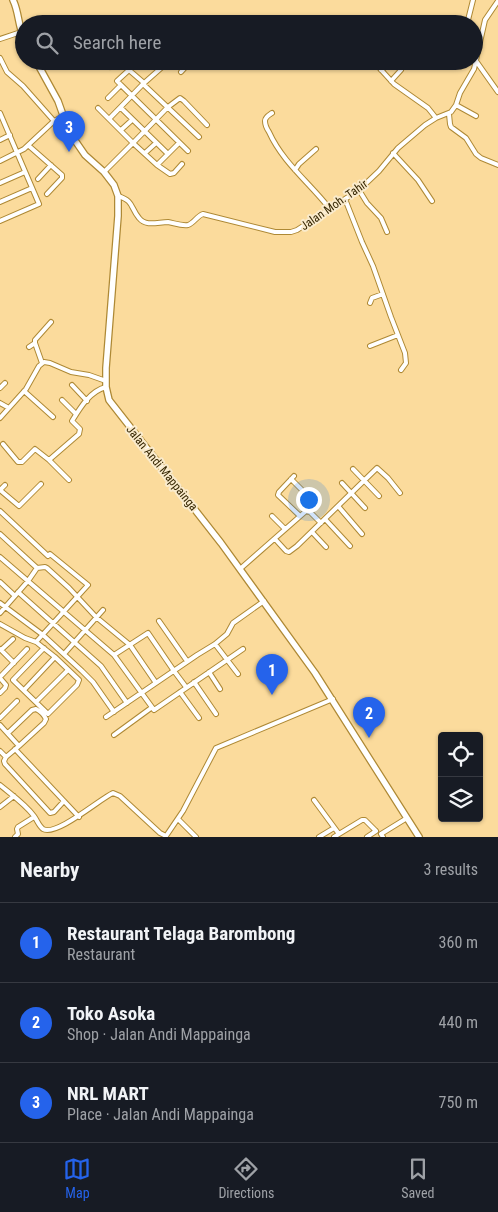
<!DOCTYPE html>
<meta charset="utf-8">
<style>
:root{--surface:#171b24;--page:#20242c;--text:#f1f3f6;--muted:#9ea1a6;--line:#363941;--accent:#2563eb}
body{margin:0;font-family:"Roboto Condensed",sans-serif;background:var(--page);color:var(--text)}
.controls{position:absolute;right:15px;bottom:15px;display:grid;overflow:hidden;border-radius:5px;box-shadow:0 1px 4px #0004}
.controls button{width:45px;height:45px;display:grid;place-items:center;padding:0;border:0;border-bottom:1px solid var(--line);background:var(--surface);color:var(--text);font:25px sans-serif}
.you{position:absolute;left:308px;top:499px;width:18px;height:18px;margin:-12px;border:4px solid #fff;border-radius:50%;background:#1a73e8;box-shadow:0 0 0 8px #1a73e833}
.badge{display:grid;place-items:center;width:32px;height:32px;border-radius:50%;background:var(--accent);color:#fff;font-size:16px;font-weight:700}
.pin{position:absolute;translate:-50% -41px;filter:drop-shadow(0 1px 2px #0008)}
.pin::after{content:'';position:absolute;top:26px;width:18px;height:15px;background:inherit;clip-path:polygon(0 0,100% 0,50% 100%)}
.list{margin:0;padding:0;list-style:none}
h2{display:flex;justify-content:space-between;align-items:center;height:65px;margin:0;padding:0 20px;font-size:21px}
h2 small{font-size:16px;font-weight:400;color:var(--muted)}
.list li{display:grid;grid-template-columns:32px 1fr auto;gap:15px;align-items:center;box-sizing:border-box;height:80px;padding:0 20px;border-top:1px solid var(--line)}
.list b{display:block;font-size:19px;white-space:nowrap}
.list p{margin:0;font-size:16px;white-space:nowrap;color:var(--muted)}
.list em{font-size:16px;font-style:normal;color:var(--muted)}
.icon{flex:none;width:28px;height:28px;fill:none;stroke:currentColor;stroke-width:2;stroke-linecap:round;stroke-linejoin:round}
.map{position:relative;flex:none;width:498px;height:837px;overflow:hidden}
.search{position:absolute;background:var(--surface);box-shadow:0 1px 4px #0004;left:15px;right:15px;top:15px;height:55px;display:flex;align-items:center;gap:12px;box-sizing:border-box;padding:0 18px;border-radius:28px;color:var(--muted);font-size:19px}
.sheet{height:305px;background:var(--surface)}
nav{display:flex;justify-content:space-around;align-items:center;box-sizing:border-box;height:70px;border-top:1px solid var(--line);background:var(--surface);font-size:14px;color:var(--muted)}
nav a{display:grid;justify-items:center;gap:2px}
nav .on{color:var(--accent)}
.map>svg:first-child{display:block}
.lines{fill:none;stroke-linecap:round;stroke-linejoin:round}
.street-casing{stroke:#ae8935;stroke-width:6}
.primary-casing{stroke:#ae8935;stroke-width:8}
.street{stroke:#fff;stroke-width:4}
.primary{stroke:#fff;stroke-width:5.5}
.labels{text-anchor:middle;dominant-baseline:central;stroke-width:4;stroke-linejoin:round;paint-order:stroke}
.street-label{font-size:12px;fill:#352602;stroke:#faebcc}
</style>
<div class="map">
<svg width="498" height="837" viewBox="0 0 498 837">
<rect width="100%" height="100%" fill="#fbdb9c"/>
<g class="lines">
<defs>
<path id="street" d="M467 24 473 0
M0 39 21 32
M0 58 7 72 23 86 54 121
M373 61 394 84 428 108 436 118
M450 61 455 64 458 61
M476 61 498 92
M110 67 116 61
M129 70 142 61
M381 70 394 61
M181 72 191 61
M391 81 401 70
M143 84 169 61
M121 85 117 81 129 70 144 83
M108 98 121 85 188 151
M456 105 476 116
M98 108 109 119
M121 108 168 154 157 165
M0 113 39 204 0 221
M272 113C269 115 265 117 265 121 265 125 267 129 269 132 283 163 310 183 330 209
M449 114 450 124 451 127 466 138 476 154 481 158 498 165
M121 130 132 120
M0 140 10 135
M29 146 62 175V178L47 194
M145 153 156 143
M393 153 418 180 432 201
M168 154 179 143
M0 161 24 149 54 121 63 116
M182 164 174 173 170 174 157 165 133 143 168 107 180 98 184 101 207 125
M295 170 299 164 316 149
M104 172 133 143 109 119 143 84 199 137
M38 179 51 165
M0 183 25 172
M359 190 367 203 381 218 387 232
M118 196C134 201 130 207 139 218 146 227 158 222 168 222 174 223 181 226 188 225 194 223 197 216 203 214L275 232H291L297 230 359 190 379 171 398 148 425 125 436 118 451 112 456 105 460 93 474 69 485 20 498 1
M345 199 362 242 373 266 391 317 405 353 406 363 401 370
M0 202 32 188
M370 303 372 298 383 294
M35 343 42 363
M370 346 398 335
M29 347 35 343V340L51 322
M72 385 87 401
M0 388 5 383
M24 391 53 417
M62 400 76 414
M0 403 9 408
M0 418 26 389 39 366 44 362 50 363 71 372 89 375 106 381
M3 444 18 462H22L35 449 49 460 79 434 80 429 72 421C80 408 90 391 106 387
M49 460 69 480
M353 469 379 496
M294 476 279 492 278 495 300 516
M291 479 309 497
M342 483 365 508
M5 485 0 490 19 506 41 484
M338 506 362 534
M0 511 48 556 50 554 88 585 36 642
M272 516 285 529
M325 519 350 546
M312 532 326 547
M0 534 37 568
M275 539 286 551 289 552 297 546 377 468 388 478 400 493
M0 557 114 655 148 633 174 671 186 687
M37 568 45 567 47 568 69 588 96 617 130 645 156 683
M240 569 306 511 310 512 321 523
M0 582 15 596
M18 592 101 666 127 703
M0 603 43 635 82 671 93 682 114 712
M0 613 28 581 37 568
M159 621 187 661
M0 624 25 638 36 642 55 657 79 680 77 685 48 714 13 680 44 648
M215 644 238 674
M0 649 14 663
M1 650 13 639
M64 654 103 610
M114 655 154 710 243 649
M209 672 220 689
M0 677 27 649
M0 678 6 685 5 688 0 693
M194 682 216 714
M24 690 55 657
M180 692 199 718
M36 702 68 670
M106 717 197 655 215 644 227 634 233 623 264 601
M0 718 17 701
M0 725 19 746 6 757 0 751
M8 733 32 710 36 709C40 711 44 715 46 719L44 723 19 746
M114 735 151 708
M15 749 79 817
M6 757 4 761 5 764 50 813 54 812 64 801
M0 785C12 795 25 804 34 816 37 820 39 826 43 829 56 837 101 798 113 793L120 796 160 833 166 836 183 811 216 748 333 699
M314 800 339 834
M0 807 14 796
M178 819 196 837
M15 837 18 834 17 829 18 827 34 817
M319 837 334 828
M334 837 362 820H365L376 831
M367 837 376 831
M383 837 381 834 407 818"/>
<path id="primary" d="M13 0C19 12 18 26 24 38
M36 61 58 101 68 129 74 139 85 155 104 172 114 185 118 196V216L106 368V387L109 400 221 543 315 673 419 837"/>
</defs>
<!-- street casing -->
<use href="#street" class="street-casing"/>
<!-- primary casing -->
<use href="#primary" class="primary-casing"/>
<!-- street -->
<use href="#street" class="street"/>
<!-- primary -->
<use href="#primary" class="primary"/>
</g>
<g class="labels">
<!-- street labels -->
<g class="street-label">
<text transform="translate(334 205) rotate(-35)">Jalan Moh. Tahir</text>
<text transform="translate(162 468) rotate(51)">Jalan Andi Mappainga</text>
</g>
</g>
</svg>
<div class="controls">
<button><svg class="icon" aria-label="locate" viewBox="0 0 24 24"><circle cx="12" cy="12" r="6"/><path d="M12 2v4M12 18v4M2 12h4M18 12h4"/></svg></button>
<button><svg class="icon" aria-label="layers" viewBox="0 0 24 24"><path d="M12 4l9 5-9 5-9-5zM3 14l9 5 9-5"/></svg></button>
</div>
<div class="you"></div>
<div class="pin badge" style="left:272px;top:695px">1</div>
<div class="pin badge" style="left:369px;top:738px">2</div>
<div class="pin badge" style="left:69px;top:152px">3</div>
<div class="search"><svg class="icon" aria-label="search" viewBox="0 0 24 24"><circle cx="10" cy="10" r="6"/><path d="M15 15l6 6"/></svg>Search here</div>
</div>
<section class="sheet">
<h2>Nearby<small>3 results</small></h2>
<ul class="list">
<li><span class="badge">1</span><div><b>Restaurant Telaga Barombong</b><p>Restaurant</p></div><em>360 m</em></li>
<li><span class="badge">2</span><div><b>Toko Asoka</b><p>Shop · Jalan Andi Mappainga</p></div><em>440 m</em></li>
<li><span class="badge">3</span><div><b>NRL MART</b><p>Place · Jalan Andi Mappainga</p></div><em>750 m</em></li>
</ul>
</section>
<nav>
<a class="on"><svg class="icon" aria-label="map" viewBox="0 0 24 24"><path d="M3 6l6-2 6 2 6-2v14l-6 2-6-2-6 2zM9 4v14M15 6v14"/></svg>Map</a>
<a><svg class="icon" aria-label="directions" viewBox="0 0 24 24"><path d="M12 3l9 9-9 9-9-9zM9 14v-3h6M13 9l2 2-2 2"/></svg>Directions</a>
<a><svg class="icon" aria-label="saved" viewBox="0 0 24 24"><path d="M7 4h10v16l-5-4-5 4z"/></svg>Saved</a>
</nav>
